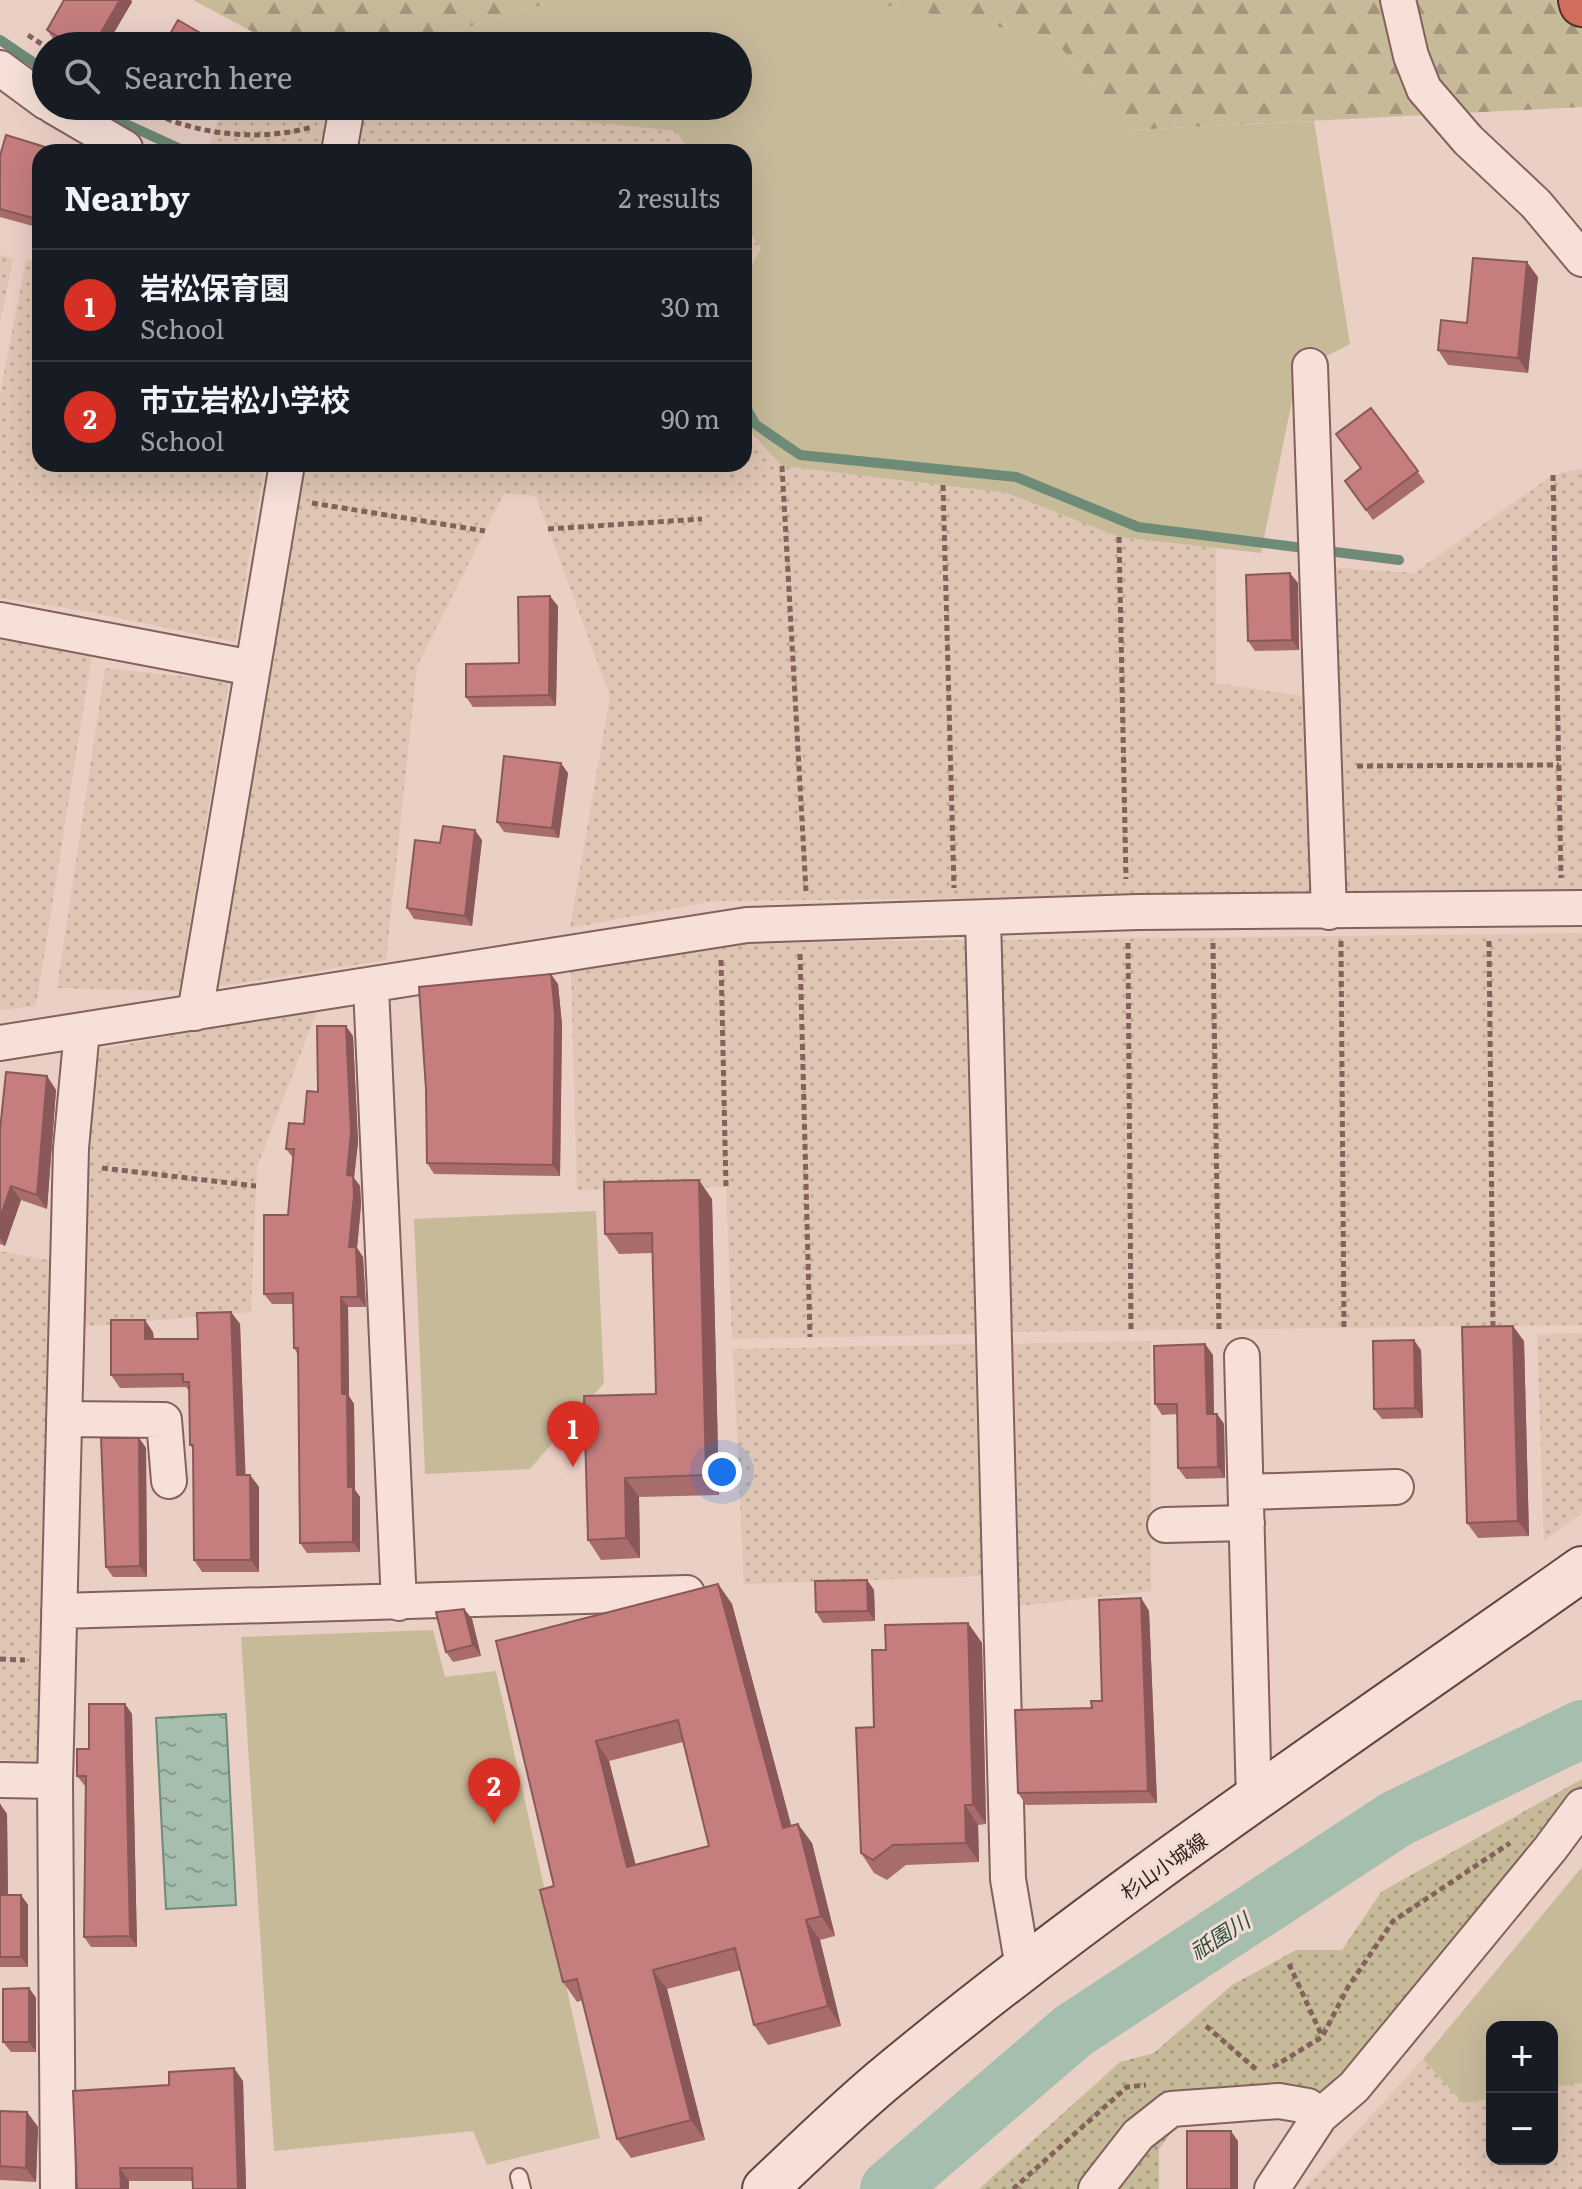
<!DOCTYPE html>
<meta charset="utf-8">
<style>
:root{--surface:#171b24;--page:#20242c;--text:#f1f3f6;--muted:#9ea1a6;--line:#363941;--accent:#d93025}
body{margin:0;font-family:Literata,"Noto Sans JP",serif;background:var(--page);color:var(--text)}
.controls{position:absolute;right:24px;bottom:24px;display:grid;overflow:hidden;border-radius:16px;box-shadow:0 8px 32px #0002}
.controls button{width:72px;height:72px;display:grid;place-items:center;padding:0;border:0;border-bottom:2px solid var(--line);background:var(--surface);color:var(--text);font:40px sans-serif}
.you{position:absolute;left:722px;top:1472px;width:28px;height:28px;margin:-20px;border:6px solid #fff;border-radius:50%;background:#1a73e8;box-shadow:0 0 0 12px #1a73e833}
.badge{display:grid;place-items:center;width:52px;height:52px;border-radius:50%;background:var(--accent);color:#fff;font-size:26px;font-weight:700}
.pin{position:absolute;translate:-50% -66px;filter:drop-shadow(0 2px 4px #0008)}
.pin::after{content:'';position:absolute;top:42px;width:28px;height:24px;background:inherit;clip-path:polygon(0 0,100% 0,50% 100%)}
.list{margin:0;padding:0;list-style:none}
h2{display:flex;justify-content:space-between;align-items:center;height:104px;margin:0;padding:0 32px;font-size:34px}
h2 small{font-size:26px;font-weight:400;color:var(--muted)}
.list li{display:grid;grid-template-columns:52px 1fr auto;gap:24px;align-items:center;box-sizing:border-box;height:112px;padding:0 32px;border-top:2px solid var(--line)}
.list b{display:block;font-size:30px;white-space:nowrap}
.list p{margin:0;font-size:26px;white-space:nowrap;color:var(--muted)}
.list em{font-size:26px;font-style:normal;color:var(--muted)}
.icon{flex:none;width:44px;height:44px;fill:none;stroke:currentColor;stroke-width:2;stroke-linecap:round;stroke-linejoin:round}
.map{position:relative;flex:none;width:1582px;height:2189px;overflow:hidden}
.search{position:absolute;background:var(--surface);box-shadow:0 8px 32px #0002;left:32px;top:32px;width:720px;height:88px;display:flex;align-items:center;gap:20px;box-sizing:border-box;padding:0 28px;border-radius:44px;color:var(--muted);font-size:30px}
.panel{position:absolute;background:var(--surface);box-shadow:0 8px 32px #0002;left:32px;top:144px;width:720px;height:328px;border-radius:24px}
.map>svg:first-child{display:block}
.farmland{fill:url(#farmland-dots)}
.grass{fill:#c7ba99}
.forest{fill:url(#forest-firs)}
.park{fill:url(#park-dots)}
.water{fill:url(#water-ripples);stroke:#6e8b77;stroke-width:2}
.lines{fill:none;stroke-linecap:round;stroke-linejoin:round}
.stream{stroke:#6e8b77;stroke-width:10}
.river{stroke:#a6bead;stroke-width:58}
.lane-casing{stroke:#84615c;stroke-width:20}
.street-casing{stroke:#84615c;stroke-width:38}
.secondary-casing{stroke:#65433f;stroke-width:48}
.highway-casing{stroke:#523230;stroke-width:48}
.path{stroke:#84615c;stroke-width:5;stroke-dasharray:6 4;stroke-linecap:butt}
.lane{stroke:#f6e0d7;stroke-width:16}
.street{stroke:#f6e0d7;stroke-width:34}
.secondary{stroke:#f6e0d7;stroke-width:44}
.highway{stroke:#d36d5c;stroke-width:44}
.wall{fill:#a96c6c;fill-rule:evenodd}
.shaded-wall{fill:#8a5858}
.building{fill:#c57d7e;stroke:#8a5858;stroke-width:2;fill-rule:evenodd}
.labels{text-anchor:middle;dominant-baseline:central;stroke-width:6;stroke-linejoin:round;paint-order:stroke}
.street-label{font-size:20px;fill:#35201f;stroke:#f2dcd3}
.water-label{font-size:22px;font-style:italic;fill:#2f5342;stroke:#f2dcd3}
</style>
<div class="map">
<svg width="1582" height="2189" viewBox="0 0 1582 2189">
<defs>
<pattern id="farmland-dots" width="8" height="8" patternUnits="userSpaceOnUse" patternTransform="scale(2)"><rect width="8" height="8" fill="#dfc5b3"/><path d="M2 2h.1M6 6h.1" fill="none" stroke="#c0a99a" stroke-width="1.8" stroke-linecap="round"/></pattern>
<pattern id="forest-firs" width="22" height="20" patternUnits="userSpaceOnUse" patternTransform="scale(2)"><rect width="22" height="20" fill="#c7ba99"/><path d="M5 1l3.5 6h-7zM16 11l3.5 6h-7z" fill="#a2977c"/></pattern>
<pattern id="park-dots" width="8" height="8" patternUnits="userSpaceOnUse" patternTransform="scale(2)"><rect width="8" height="8" fill="#c7ba99"/><path d="M2 2h.1M6 6h.1" fill="none" stroke="#a2977c" stroke-width="1.8" stroke-linecap="round"/></pattern>
<pattern id="water-ripples" width="26" height="14" patternUnits="userSpaceOnUse" patternTransform="scale(2)"><rect width="26" height="14" fill="#a6bead"/><path d="M2 4q2-2 4 0t4 0M15 11q2-2 4 0t4 0" fill="none" stroke="#889a8c"/></pattern>
</defs>
<rect width="100%" height="100%" fill="#eacfc5"/>
<!-- farmland -->
<path class="farmland" d="M223 106H434L676 131 691 152H206Z
M744 225 761 248 744 281Z
M0 255 13 258 0 323Z
M26 260 40 262V464H265L235 642 85 611 0 598V394Z
M744 425 782 466 1007 493 1119 537 1216 548V683L1313 698 1320 894 713 901 570 928 610 696 536 496 504 493 417 666 386 960 215 987 302 464H744Z
M1582 468V891L1340 894 1329 567 1414 573 1553 475Z
M0 637 92 654 36 1006 0 1010Z
M105 668 229 681 179 991 57 988Z
M1582 933V1325L1002 1332 992 940Z
M974 940 981 1334 732 1339 726 1187 577 1190 571 969 750 943Z
M318 1008 257 1167 251 1312 79 1327 82 1138 101 1049Z
M0 1251 52 1261 37 1761 0 1760Z
M1582 1333V1513L1544 1541 1537 1334Z
M1151 1341V1591L1009 1607 1003 1344Z
M981 1344 985 1576 744 1584 733 1349Z
M1423 2059 1463 2103 1492 2098V2159H1552V2087L1582 2082V2189H1304Z"/>
<!-- grass -->
<path class="grass" d="M558 0H859L1052 37 1132 130 1314 121 1350 344 1298 371 1261 553 1119 537 1007 493 782 466 744 425V281L761 248 744 225V152H691L676 131 434 106H738V46H403Z
M596 1211 604 1383 530 1469 425 1474 414 1219Z
M433 1630 445 1677 496 1671 600 2138 487 2165 473 2131 274 2151 241 1637Z
M1582 1867V2083L1552 2087V2027H1492V2098L1463 2103 1423 2059Z"/>
<!-- forest -->
<path class="forest" d="M193 0H558L403 46H279Z
M859 0H1582V107L1131 130 1052 37Z"/>
<!-- park -->
<path class="park" d="M1582 1779V1810L1548 1834 1332 2086 1283 2113 1182 2118 1159 2149V2189H979L1120 2062 1154 2053 1232 1985 1296 1950H1342L1381 1892Z"/>
<!-- water -->
<path class="water" d="M226 1714 236 1905 166 1909 156 1718Z"/>
<g class="lines">
<!-- stream -->
<path class="stream" d="M0 40 46 71
M97 106 115 119 187 152
M298 152H333
M744 404 755 424 800 455 1016 477 1138 527 1399 560"/>
<!-- river -->
<path class="river" d="M889 2189 1073 2031 1396 1819 1582 1729"/>
<defs>
<path id="lane" d="M519 2177 522 2189"/>
<path id="street" d="M1398 0 1411 56 1424 89 1468 140 1536 204 1582 259
M0 68 46 102
M53 106 125 148
M339 152 345 118
M1310 366 1329 912
M0 620 252 668
M983 918 1008 1879 1023 1968
M371 987 399 1603
M195 1013 287 464
M0 1043 747 925 1138 912 1582 908
M1242 1356 1254 1801
M64 1419 164 1420 169 1481
M1246 1492 1396 1487
M1165 1525 1247 1523
M59 1611 687 1593
M0 1780 55 1781
M58 2189 55 1781 71 1148 82 1030
M1096 2189 1138 2135 1171 2109 1279 2101 1308 2106 1320 2116
M1272 2189 1320 2116 1354 2087 1550 1849 1582 1806"/>
<path id="secondary" d="M765 2189C803 2153 841 2116 881 2082 1103 1897 1346 1736 1582 1569"/>
<path id="highway" d="M1581 0 1582 4"/>
</defs>
<!-- lane casing -->
<use href="#lane" class="lane-casing"/>
<!-- street casing -->
<use href="#street" class="street-casing"/>
<!-- secondary casing -->
<use href="#secondary" class="secondary-casing"/>
<!-- highway casing -->
<use href="#highway" class="highway-casing"/>
<!-- path -->
<path class="path" d="M28 35 46 47
M139 106C190 134 256 143 312 127
M633 106 643 107
M782 466 806 891
M1553 475 1561 878
M943 485 954 888
M312 503 485 531
M548 529 702 519
M1119 537 1126 879
M1357 766 1559 765
M1341 941 1344 1329
M1489 941 1493 1328
M1128 943 1131 1331
M1213 943 1219 1330
M800 954 810 1337
M721 960 726 1187
M102 1168 256 1186
M0 1659 25 1660
M1289 1964 1322 2036
M1206 2026 1258 2071
M1273 2067 1322 2037 1348 1987 1393 1921 1510 1843
M1013 2189 1127 2087 1146 2085"/>
<!-- lane -->
<use href="#lane" class="lane"/>
<!-- street -->
<use href="#street" class="street"/>
<!-- secondary -->
<use href="#secondary" class="secondary"/>
<!-- highway -->
<use href="#highway" class="highway"/>
</g>
<!-- wall -->
<path class="wall" d="M64 0H131L132 2 106 46H64L54 40 47 30Z
M45 147 49 152H40V228L0 217V156Z
M1538 277 1528 373 1448 365 1438 350 1467 323Z
M1371 408 1425 482 1373 520 1345 481 1361 468Z
M1298 583 1299 650 1255 651 1248 641Z
M558 606 556 706 473 707 466 697 519 663Z
M568 773 559 838 504 832 497 822Z
M482 840 472 926 414 919 407 908 440 843Z
M558 984 562 1025 560 1176 434 1174 427 1163Z
M353 1036 358 1142 354 1178 360 1186 361 1205 357 1248 363 1257 366 1307H348L349 1396 354 1404 355 1490 360 1497V1552L307 1553 300 1543 298 1355 294 1348 293 1304H272L264 1294 288 1215 294 1159 286 1149 304 1124 318 1092Z
M47 1076 56 1090 47 1209 21 1200 5 1246 0 1244V1130Z
M712 1199 719 1495 639 1497 640 1558 601 1560 588 1540 656 1394 652 1253 619 1254 605 1234Z
M231 1312 240 1324 245 1475H250L259 1487V1572H202L194 1560 193 1449 190 1445 189 1391 186 1387 120 1388 111 1375 153 1332 154 1339H198Z
M1524 1341 1529 1536 1478 1538 1467 1523Z
M1205 1344 1213 1355 1214 1414H1217L1224 1424 1225 1478 1186 1479 1178 1468 1177 1414 1162 1415 1155 1404Z
M1421 1350 1423 1418 1382 1419 1374 1409Z
M139 1438 146 1448 147 1577H113L106 1567Z
M867 1580 874 1590 875 1621 823 1623 816 1612Z
M718 1584 732 1604 791 1826 812 1843 835 1936 820 1940 841 2026 768 2045 754 2025 741 1970 667 1989 705 2140 631 2158 617 2139 583 2000 577 2002 563 1982 554 1886 496 1641ZM683 1742 709 1846 636 1865 609 1761Z
M1141 1598 1149 1611 1157 1803 1026 1805 1018 1793 1102 1701Z
M464 1609 472 1619 481 1656 453 1662 446 1652Z
M968 1623 982 1643 986 1824 978 1825 979 1862 906 1865 887 1880 874 1873 861 1853 886 1650Z
M125 1704 132 1714 137 1947H91L84 1937 85 1786 77 1776 89 1749Z
M0 1804 7 1814 8 1895H21L28 1905V1967H0Z
M29 1988 36 1998V2052H11L3 2042Z
M243 2081 246 2189H193L192 2181H129V2189H77L169 2085Z
M0 2111 27 2112 38 2127 36 2182 0 2180Z"/>
<!-- shaded-wall -->
<path class="shaded-wall" d="M120 0H131L132 2 106 46H93Z
M209 38 214 46H204Z
M1527 262 1538 277 1528 373 1518 358Z
M1290 573 1298 583 1299 650 1292 640Z
M550 596 558 606 556 706 549 695Z
M561 763 568 773 559 838 552 828Z
M475 830 482 840 472 926 465 916Z
M551 974 558 984 562 1025 560 1176 553 1165Z
M346 1026 353 1036 358 1142 354 1178 360 1186 361 1205 357 1248 363 1257 366 1307 358 1297 349 1247 347 1175Z
M47 1076 56 1090 47 1209 37 1195Z
M699 1180 712 1199 719 1495 706 1475Z
M11 1186 21 1200 5 1246 0 1238V1218Z
M341 1297 348 1307 349 1396 354 1404 355 1490 360 1497V1552L353 1542 348 1487 342 1394Z
M231 1312 240 1324 246 1487 237 1475Z
M145 1320 153 1332 154 1351 145 1339Z
M1513 1326 1524 1341 1529 1536 1518 1521Z
M1414 1340 1421 1350 1423 1418 1415 1408Z
M1205 1344 1213 1355 1214 1424 1207 1414Z
M1217 1414 1224 1424 1225 1478 1218 1467Z
M139 1438 146 1448 147 1577 140 1566Z
M250 1475 259 1487V1572L251 1560Z
M625 1478 639 1497 640 1558 626 1538Z
M867 1580 874 1590 875 1621 868 1611Z
M718 1584 732 1604 797 1847 783 1828Z
M1141 1598 1149 1611 1157 1803 1148 1791Z
M464 1609 472 1619 481 1656 473 1645Z
M968 1623 982 1643 986 1824 973 1805Z
M125 1704 132 1714 137 1947 130 1936Z
M596 1741 609 1761 641 1887 627 1867Z
M0 1804 7 1814 8 1905 0 1895Z
M965 1805 978 1825 979 1862 966 1843Z
M798 1824 812 1843 835 1936 821 1916Z
M21 1895 28 1905V1967L21 1957Z
M806 1920 820 1940 841 2026 828 2006Z
M653 1970 667 1989 705 2140 691 2120Z
M29 1988 36 1998V2052L29 2042Z
M234 2068 243 2081 246 2189H238Z
M27 2112 38 2127 36 2182 26 2168Z
M1231 2131 1238 2141V2189H1231Z
M120 2168 129 2181V2189H121Z"/>
<!-- building -->
<path class="building" d="M64 0H120L93 46H74L47 30Z
M178 20 209 38 204 46H163Z
M6 135 45 147 43 152H40V220L0 209V156Z
M1473 258 1527 262 1518 358 1438 350 1441 320 1467 323Z
M1371 408 1418 471 1366 510 1345 481 1361 468 1336 434Z
M1290 573 1292 640 1248 641 1246 575Z
M550 596 549 695 466 697V664L519 663 518 597Z
M504 756 561 763 552 828 497 822Z
M443 826 475 830 465 916 407 908 415 840 440 843Z
M551 974 555 1014 553 1165 427 1163 426 1089 419 987Z
M317 1026H346L351 1132 347 1175 353 1176 354 1195 349 1247H356L358 1297H341L342 1394H347L348 1487H353V1542L300 1543 298 1348H294L293 1293 264 1294V1215H288L294 1149H286L289 1123 304 1124 307 1091 318 1092Z
M6 1072 47 1076 37 1195 11 1186 0 1218V1130Z
M699 1180 706 1475 625 1478 626 1538 588 1540 584 1396 656 1394 652 1233 605 1234 604 1182Z
M231 1312 237 1475H250L251 1560H194L193 1445H190L189 1382H183V1374L111 1375V1320H145V1339H198L197 1313Z
M1513 1326 1518 1521 1467 1523 1462 1327Z
M1414 1340 1415 1408 1374 1409 1373 1341Z
M1205 1344 1207 1414H1217L1218 1467 1178 1468 1177 1404H1155L1154 1346Z
M101 1438H139L140 1566 106 1567Z
M867 1580 868 1611 816 1612 815 1581Z
M718 1584 783 1828 798 1824 821 1916 806 1920 828 2006 754 2025 735 1948 653 1970 691 2120 617 2139 577 1979 563 1982 540 1890 554 1886 496 1641ZM678 1720 709 1846 627 1867 596 1741Z
M1141 1598 1148 1791 1018 1793 1015 1710 1092 1708 1091 1701H1102L1099 1600Z
M464 1609 473 1645 446 1652 436 1612Z
M968 1623 973 1805H965L966 1843 893 1845 873 1860 861 1853 856 1728 874 1727 872 1650H886L885 1625Z
M89 1704H125L130 1936 84 1937 86 1776H77V1749H89Z
M0 1804V1895H21V1957H0Z
M29 1988V2042H3V1989Z
M234 2068 238 2189H193L192 2168H120L121 2189H77L73 2091 169 2085V2072Z
M0 2111 27 2112 26 2168 0 2166Z
M1187 2131H1231V2189H1187Z"/>
<g class="labels">
<!-- street labels -->
<g class="street-label">
<text transform="translate(1163 1865) rotate(-35)">杉山小城線</text>
</g>
<!-- water labels -->
<g class="water-label">
<text transform="translate(1219 1935) rotate(-33)">祇園川</text>
</g>
</g>
</svg>
<div class="controls">
<button>+</button>
<button>−</button>
</div>
<div class="you"></div>
<div class="pin badge" style="left:573px;top:1467px">1</div>
<div class="pin badge" style="left:494px;top:1824px">2</div>
<div class="search"><svg class="icon" aria-label="search" viewBox="0 0 24 24"><circle cx="10" cy="10" r="6"/><path d="M15 15l6 6"/></svg>Search here</div>
<section class="panel">
<h2>Nearby<small>2 results</small></h2>
<ul class="list">
<li><span class="badge">1</span><div><b>岩松保育園</b><p>School</p></div><em>30 m</em></li>
<li><span class="badge">2</span><div><b>市立岩松小学校</b><p>School</p></div><em>90 m</em></li>
</ul>
</section>
</div>
